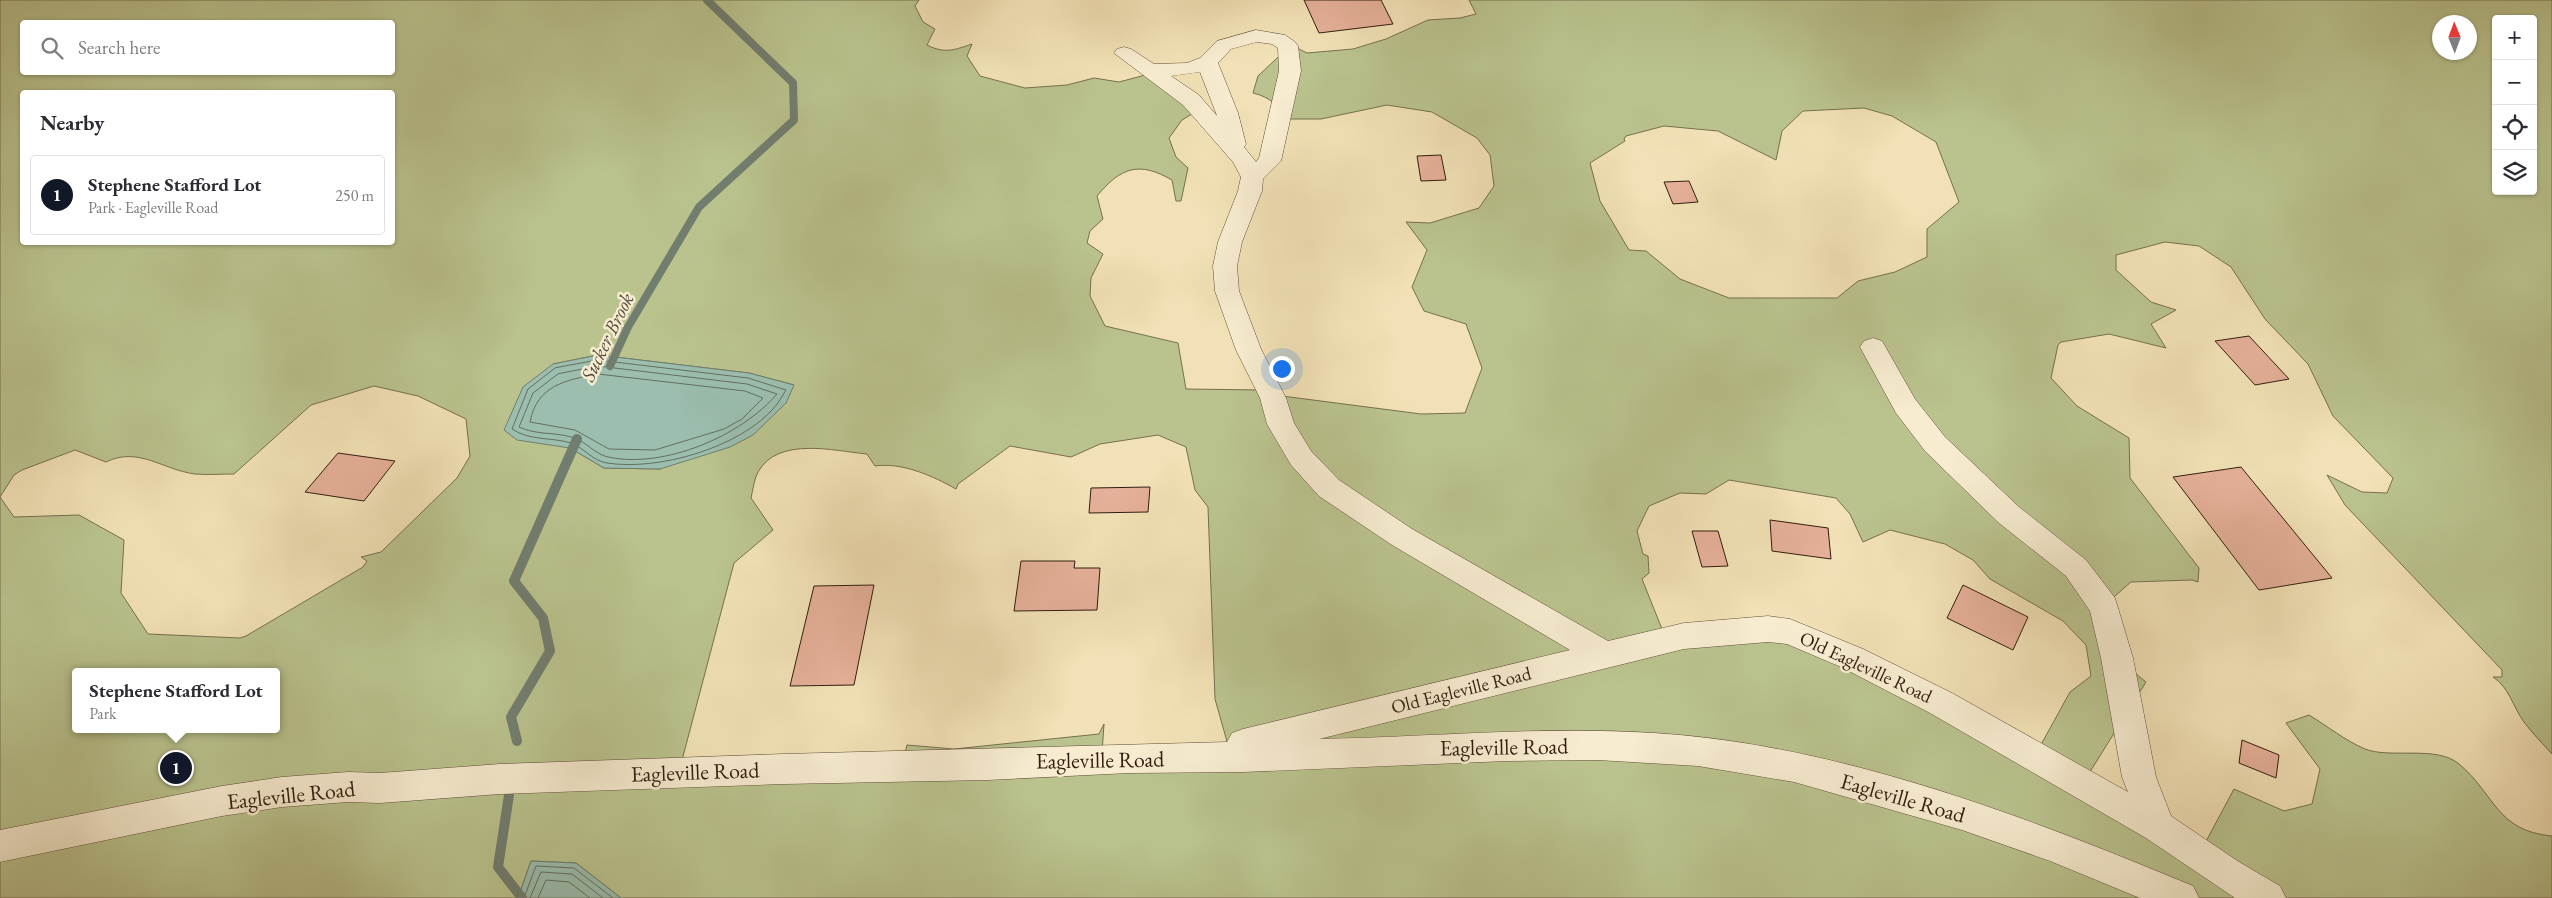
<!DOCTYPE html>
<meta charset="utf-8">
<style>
:root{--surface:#fff;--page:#f2f2f3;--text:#2b2b33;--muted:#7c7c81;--line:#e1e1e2;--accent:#111827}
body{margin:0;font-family:"EB Garamond",serif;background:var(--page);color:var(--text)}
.controls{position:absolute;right:15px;top:15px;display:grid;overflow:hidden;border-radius:5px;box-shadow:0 1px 4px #0004}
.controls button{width:45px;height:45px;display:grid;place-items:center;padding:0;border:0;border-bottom:1px solid var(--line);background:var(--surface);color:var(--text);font:25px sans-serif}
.compass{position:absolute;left:2432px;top:15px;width:45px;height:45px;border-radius:50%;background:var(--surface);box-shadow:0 1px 4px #0004;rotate:359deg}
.you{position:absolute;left:1281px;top:368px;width:18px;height:18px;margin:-12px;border:4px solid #fff;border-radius:50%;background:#1a73e8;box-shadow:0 0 0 8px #1a73e833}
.badge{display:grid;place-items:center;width:32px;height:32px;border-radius:50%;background:var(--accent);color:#fff;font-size:16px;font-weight:700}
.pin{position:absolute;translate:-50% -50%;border:2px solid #fff;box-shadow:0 1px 5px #0006}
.popup{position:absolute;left:72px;top:668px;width:208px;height:65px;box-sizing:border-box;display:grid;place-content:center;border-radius:5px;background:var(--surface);filter:drop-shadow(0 1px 4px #0005);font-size:16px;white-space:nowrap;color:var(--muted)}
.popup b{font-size:19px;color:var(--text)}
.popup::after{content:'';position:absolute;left:50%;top:100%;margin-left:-10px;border:10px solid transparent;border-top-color:var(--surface)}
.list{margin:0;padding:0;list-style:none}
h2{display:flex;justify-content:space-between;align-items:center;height:65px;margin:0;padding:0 20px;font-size:21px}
h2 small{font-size:16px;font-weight:400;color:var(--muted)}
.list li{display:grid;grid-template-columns:32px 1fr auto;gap:15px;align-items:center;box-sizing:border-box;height:80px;margin:0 10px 10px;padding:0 10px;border:1px solid var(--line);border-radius:5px}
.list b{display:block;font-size:19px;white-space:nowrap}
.list p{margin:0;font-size:16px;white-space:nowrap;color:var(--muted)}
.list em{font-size:16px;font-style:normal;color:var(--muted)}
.icon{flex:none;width:28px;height:28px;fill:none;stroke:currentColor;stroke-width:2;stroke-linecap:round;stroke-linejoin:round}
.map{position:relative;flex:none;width:2552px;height:898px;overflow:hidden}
.search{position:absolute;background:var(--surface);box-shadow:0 1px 4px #0004;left:20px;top:20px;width:375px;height:55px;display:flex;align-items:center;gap:12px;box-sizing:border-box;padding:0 18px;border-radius:5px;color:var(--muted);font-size:19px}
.panel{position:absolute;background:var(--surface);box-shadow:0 1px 4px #0004;left:20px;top:90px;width:375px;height:155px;border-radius:5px}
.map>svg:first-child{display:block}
.green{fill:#bac38e;stroke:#76704f;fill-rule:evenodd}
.water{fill:#9bbeaf;stroke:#717e6f}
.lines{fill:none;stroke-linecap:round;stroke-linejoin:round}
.shore{stroke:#666e60;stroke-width:1}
.stream-far1{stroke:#717e6f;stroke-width:8}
.stream{stroke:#717e6f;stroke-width:10}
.building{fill:#e5b099;stroke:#321d10}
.minor-casing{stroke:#624e3a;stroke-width:1}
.minor{fill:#f7ecd0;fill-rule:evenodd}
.labels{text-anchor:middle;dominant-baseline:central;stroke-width:5;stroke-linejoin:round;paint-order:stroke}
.street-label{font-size:19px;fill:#321d10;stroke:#f7ecd0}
.water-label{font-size:20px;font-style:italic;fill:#524d40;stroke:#f7ecd0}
.near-street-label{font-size:22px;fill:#321d10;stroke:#f7ecd0}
</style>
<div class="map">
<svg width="2552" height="898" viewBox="0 0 2552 898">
<rect width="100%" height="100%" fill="#f2e1b6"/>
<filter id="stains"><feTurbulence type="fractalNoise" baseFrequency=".004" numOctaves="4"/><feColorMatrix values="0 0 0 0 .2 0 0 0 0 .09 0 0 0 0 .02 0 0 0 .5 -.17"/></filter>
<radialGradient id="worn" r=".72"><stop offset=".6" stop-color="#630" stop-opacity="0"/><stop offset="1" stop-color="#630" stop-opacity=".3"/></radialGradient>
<!-- green -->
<path class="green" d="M0 0H919L915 6 923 22 935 29 927 45C945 54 954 50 972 44L967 56 980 76 1025 88 1067 85 1094 78 1119 82 1149 74 1197 111 1182 120 1169 138 1176 157 1188 168 1181 201H1176L1172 180C1139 161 1121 167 1097 196L1103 219 1090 231 1087 243 1103 254 1091 278 1090 296 1105 326 1178 343 1186 389 1262 390 1282 396 1421 414 1465 413 1482 368 1466 324 1424 311 1412 287 1427 250 1406 222 1430 223 1479 208 1494 186 1490 155 1477 138 1432 112 1387 105 1321 119H1290C1279 106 1270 97 1253 93L1258 76 1291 45 1307 53 1353 49 1386 39 1428 20 1460 18 1476 14 1469 0H2552V754C2543 744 2532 733 2524 722 2513 707 2509 687 2493 677H2502V670L2345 505 2327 475 2362 492 2387 493 2393 478 2333 416 2308 364 2265 319 2231 267 2199 246 2165 242 2116 255V270L2151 302 2176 310 2151 324 2166 348 2109 334 2061 342 2058 345 2051 378 2077 406 2129 438 2130 478 2199 568 2198 582 2192 580 2131 582 2099 610 2104 648 2146 682 2088 775 2203 847 2234 789 2284 811 2312 804 2320 769 2286 723 2309 715C2327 726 2346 741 2365 749 2390 759 2437 745 2459 764 2495 794 2496 831 2552 836V898H621L576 863 531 861 518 898H0ZM2496 19H2533V191H2496ZM22 22H392V72H22ZM2440 22H2470V52H2440ZM22 92H392V242H22ZM1864 108 1892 116 1936 142 1959 202 1927 229V257L1895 272 1858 281 1837 298H1729L1680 279 1646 251 1629 250 1600 201 1590 163 1625 141 1624 139 1626 136 1664 126 1718 131 1776 160 1782 131 1803 111ZM598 355 749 373 794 385 660 469 604 468 570 448 553 364ZM374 386 418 396 466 419 470 456 457 478 381 552 361 557 367 561 363 567 246 636 240 638 148 634 121 593 124 540 79 515 14 517 0 497 14 475 22 470 75 450 106 462C138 446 163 470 195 474 208 475 222 474 234 474L311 405ZM1158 435 1186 447 1195 490 1208 507 1215 699 1228 745 1102 753 1104 724 1099 734 954 749 907 745 903 761 681 764 734 563 773 530 751 498C753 490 754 479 758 472 778 436 835 451 867 454L875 466C902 462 933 476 956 489L958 484 1010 446 1071 457 1100 444ZM1729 480 1836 498 1850 514 1863 542 1890 530 1945 544 1973 560 1990 579 2063 621 2086 645 2091 676 2070 692 2038 750 1799 631 1664 634 1642 579 1649 573 1648 556 1643 554 1637 531 1649 506 1680 493 1706 494ZM76 672H276V729H76Z"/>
<!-- water -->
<path class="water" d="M598 355 749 373 794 385 786 403 753 435 730 447 660 469 604 468 570 448 517 440 504 430 523 387 553 364Z
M531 861 576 863 621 898H518Z"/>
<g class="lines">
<!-- shore -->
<path class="shore" d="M598 360 748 378 786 390C782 396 778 404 773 409 738 448 658 471 607 463 593 461 584 448 571 443 551 437 530 441 512 429L528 389 555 368Z
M598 366 747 384 777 394C741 436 664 469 608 457 594 454 585 440 571 437 554 432 536 435 519 427L533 393 558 374Z
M598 374 745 391 763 398 742 419 724 429 655 450 609 449 575 430 530 422C537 385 566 380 598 374Z
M524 898 536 866 574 868 613 898
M530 898 541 872 572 874 603 898
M538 898 546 880 569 882 590 898"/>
<!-- stream-far1 -->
<path class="stream-far1" d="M610 366 628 327 699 207 794 120 793 83 707 0"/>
<!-- stream -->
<path class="stream" d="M517 741 511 717 550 651 543 618 514 581 577 439
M509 795 498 867 522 898"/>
</g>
<!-- building -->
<path class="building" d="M1304 0H1381L1393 24 1319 33Z
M1441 155 1446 180 1421 181 1417 156Z
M1689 181 1698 202 1673 204 1664 182Z
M2249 336 2289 379 2255 385 2215 341Z
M338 453 395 461 364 501 305 492Z
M2241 467 2332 578 2259 590 2173 477Z
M1150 487 1148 512 1089 513 1091 488Z
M1770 520 1828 528 1831 559 1772 551Z
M1692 531H1718L1728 566 1702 567Z
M1021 561H1075L1074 568H1100L1097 610 1014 611Z
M874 585 854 685 790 686 814 586Z
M1963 585 2028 617 2013 650 1947 618Z
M2242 740 2279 755 2276 778 2239 763Z"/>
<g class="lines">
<defs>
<path id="minor" d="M1256 30 1285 35 1295 42 1298 46 1301 71 1281 161 1263 179 1262 191 1242 242 1237 266 1239 291 1261 349 1286 398 1294 423 1311 451 1339 480 1412 529 1608 641 1684 623 1768 616 1790 619 1863 649 1952 693 2128 792 2122 777 2101 658 2090 611 2066 576 1999 523 1925 451 1896 413 1860 347 1864 341 1873 338 1882 341 1915 399 1945 437 2019 507 2086 560 2115 598 2133 658 2156 777 2171 816 2239 862 2280 886 2286 898H2235L2146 838 1930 713 1841 667 1787 644 1768 642 1684 649 1319 739C1439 737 1559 724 1680 735 1855 751 2032 819 2193 886L2199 898H2140L2050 861 1962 830 1794 782 1698 766 1598 760 1507 761 1243 772 1129 773 988 780 784 784 500 794 380 803 348 802 282 807 222 816 0 862V830L222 786 282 777 348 772 380 773 500 764 784 754 1227 742 1232 733 1243 729 1570 650 1392 545 1319 496 1291 465 1267 424 1260 398 1236 350 1215 291 1213 266 1218 242 1238 191 1241 177 1233 162 1183 105 1114 53 1117 49 1124 47 1131 49 1154 64 1187 63 1200 58 1217 41ZM1257 42 1272 44 1278 48 1279 71 1259 158 1256 162 1244 147 1246 144 1238 113 1218 63 1231 49ZM1200 72 1216 113 1217 116 1199 95 1171 76Z"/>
</defs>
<!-- minor casing -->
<use href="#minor" class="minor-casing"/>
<!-- minor -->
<use href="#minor" class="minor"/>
</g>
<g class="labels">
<!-- street labels -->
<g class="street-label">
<text transform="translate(1866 667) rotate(25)">Old Eagleville Road</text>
<text transform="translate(1461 690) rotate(-14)">Old Eagleville Road</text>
</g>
<!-- water labels -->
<g class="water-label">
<text transform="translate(607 337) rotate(-64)">Sucker Brook</text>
</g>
<!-- near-street labels -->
<g class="near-street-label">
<text transform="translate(1504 747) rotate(-1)">Eagleville Road</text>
<text transform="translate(1100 760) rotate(-1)">Eagleville Road</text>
<text transform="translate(695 772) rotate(-2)">Eagleville Road</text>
<text transform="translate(291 795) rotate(-6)">Eagleville Road</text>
<text transform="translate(1903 798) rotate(16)">Eagleville Road</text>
</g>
</g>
<rect width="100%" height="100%" filter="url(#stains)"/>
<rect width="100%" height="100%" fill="url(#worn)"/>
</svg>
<div class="controls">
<button>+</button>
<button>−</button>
<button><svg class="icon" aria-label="locate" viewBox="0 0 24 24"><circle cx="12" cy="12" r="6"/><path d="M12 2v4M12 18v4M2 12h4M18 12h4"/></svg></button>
<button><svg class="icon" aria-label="layers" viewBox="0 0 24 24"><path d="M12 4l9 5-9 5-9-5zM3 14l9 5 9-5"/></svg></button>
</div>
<svg class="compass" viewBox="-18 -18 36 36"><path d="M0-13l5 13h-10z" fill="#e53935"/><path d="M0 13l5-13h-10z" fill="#7c7c81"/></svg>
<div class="you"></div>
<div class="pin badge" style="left:176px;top:768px">1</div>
<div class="popup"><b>Stephene Stafford Lot</b>Park</div>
<div class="search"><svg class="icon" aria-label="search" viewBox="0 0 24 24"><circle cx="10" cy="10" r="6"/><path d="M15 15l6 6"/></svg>Search here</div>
<section class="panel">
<h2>Nearby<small></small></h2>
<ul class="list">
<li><span class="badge">1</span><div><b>Stephene Stafford Lot</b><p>Park · Eagleville Road</p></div><em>250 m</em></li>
</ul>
</section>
</div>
